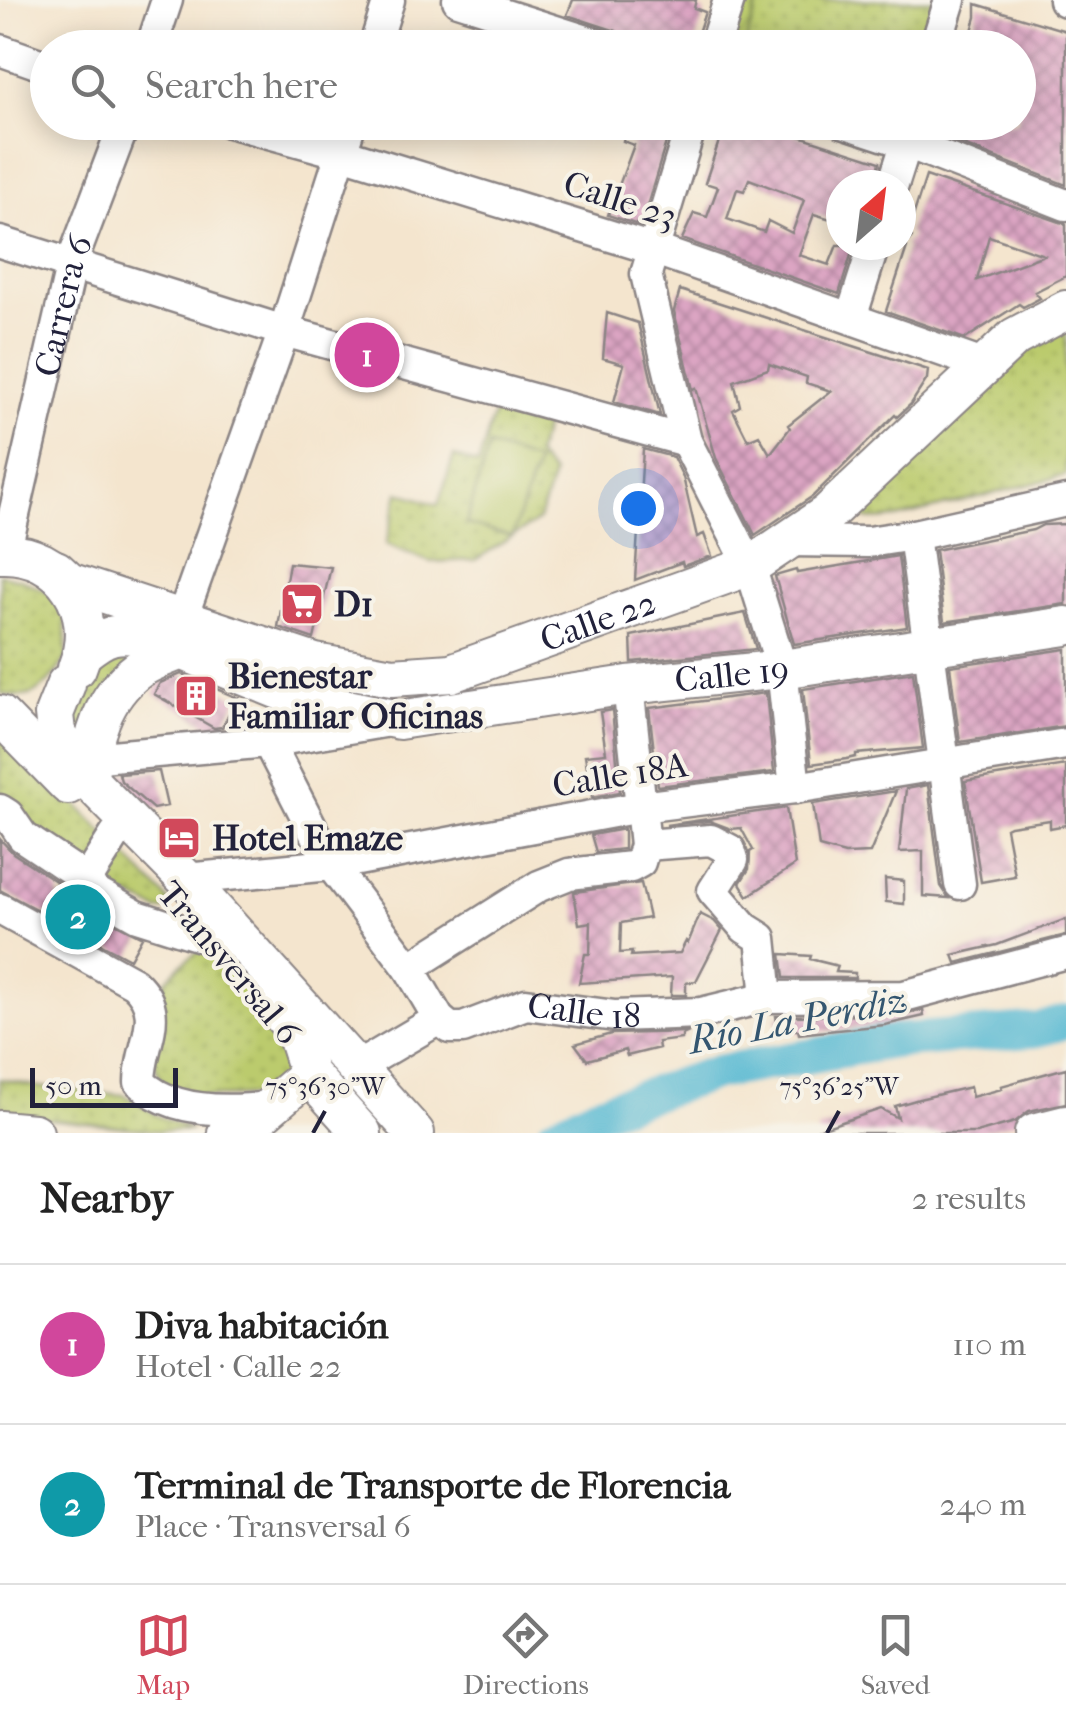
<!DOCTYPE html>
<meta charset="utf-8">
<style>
:root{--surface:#fff;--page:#f6f6f6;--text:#222;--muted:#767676;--line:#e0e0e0;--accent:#d1495b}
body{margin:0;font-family:"IM FELL French Canon",serif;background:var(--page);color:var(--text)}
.compass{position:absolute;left:826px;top:170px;width:90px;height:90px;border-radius:50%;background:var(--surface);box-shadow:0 5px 25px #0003;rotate:28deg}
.scale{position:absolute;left:30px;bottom:25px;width:148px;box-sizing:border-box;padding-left:10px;border:5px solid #22223b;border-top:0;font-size:28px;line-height:35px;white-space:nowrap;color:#22223b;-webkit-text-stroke:8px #f7f3e8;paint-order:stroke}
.you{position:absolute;left:638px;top:508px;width:35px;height:35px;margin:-25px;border:8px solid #fff;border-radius:50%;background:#1a73e8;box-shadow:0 0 0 15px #1a73e833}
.badge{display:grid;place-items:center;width:65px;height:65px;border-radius:50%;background:var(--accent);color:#fff;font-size:32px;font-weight:700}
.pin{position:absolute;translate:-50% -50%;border:5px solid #fff;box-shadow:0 2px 10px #0006}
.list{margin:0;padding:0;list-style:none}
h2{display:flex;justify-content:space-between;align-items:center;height:130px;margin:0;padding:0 40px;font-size:42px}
h2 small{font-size:32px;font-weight:400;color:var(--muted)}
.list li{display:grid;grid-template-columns:65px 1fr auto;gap:30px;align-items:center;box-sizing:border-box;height:160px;padding:0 40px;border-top:2px solid var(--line)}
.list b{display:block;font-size:38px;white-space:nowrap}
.list p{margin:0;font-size:32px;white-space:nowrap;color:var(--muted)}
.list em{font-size:32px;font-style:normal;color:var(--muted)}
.icon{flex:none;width:55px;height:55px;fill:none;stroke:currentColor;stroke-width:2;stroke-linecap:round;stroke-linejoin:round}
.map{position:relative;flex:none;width:1066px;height:1133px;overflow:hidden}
.search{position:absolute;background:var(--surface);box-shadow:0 5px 25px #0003;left:30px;right:30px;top:30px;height:110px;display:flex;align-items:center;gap:25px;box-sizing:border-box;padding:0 35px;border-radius:55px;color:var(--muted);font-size:38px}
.sheet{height:450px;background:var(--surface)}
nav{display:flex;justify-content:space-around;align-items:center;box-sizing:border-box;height:140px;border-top:2px solid var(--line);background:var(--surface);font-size:28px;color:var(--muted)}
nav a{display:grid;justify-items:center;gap:5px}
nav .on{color:var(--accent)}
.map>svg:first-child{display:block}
.grass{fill:url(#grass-dots);stroke:#6e7654;stroke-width:2.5}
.garden{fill:url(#garden-furrows);stroke:#6e7654;stroke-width:2.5}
.pitch{fill:#bbcb6d;stroke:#6e7654;stroke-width:2.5}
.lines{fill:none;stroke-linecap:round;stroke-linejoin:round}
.river{stroke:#54b8d2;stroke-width:35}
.building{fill:url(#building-cross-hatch);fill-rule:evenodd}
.minor-casing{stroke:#8b8484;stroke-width:35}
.major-casing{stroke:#8b8484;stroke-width:42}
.minor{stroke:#fff;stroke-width:30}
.major{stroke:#fff;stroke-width:38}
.ticks{fill:none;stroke:#22223b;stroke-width:4}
.labels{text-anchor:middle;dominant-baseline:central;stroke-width:8;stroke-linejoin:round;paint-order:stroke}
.street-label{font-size:35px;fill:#22223b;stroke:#f7f3e8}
.poi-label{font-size:35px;font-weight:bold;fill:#22223b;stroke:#f7f3e8;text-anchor:start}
.water-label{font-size:38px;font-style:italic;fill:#345670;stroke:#f7f3e8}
.ticks-label{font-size:25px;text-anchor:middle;fill:#22223b;stroke:#f7f3e8;stroke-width:8;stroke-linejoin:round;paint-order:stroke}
</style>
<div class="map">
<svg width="1066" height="1133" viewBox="0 0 1066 1133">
<defs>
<pattern id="grass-dots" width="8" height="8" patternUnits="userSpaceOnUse" patternTransform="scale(2.5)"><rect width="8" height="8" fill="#bbcb6d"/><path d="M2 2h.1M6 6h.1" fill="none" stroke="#a0ae5f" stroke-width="1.8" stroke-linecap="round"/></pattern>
<pattern id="garden-furrows" width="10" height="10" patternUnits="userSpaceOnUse" patternTransform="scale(2.5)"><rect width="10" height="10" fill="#bbcb6d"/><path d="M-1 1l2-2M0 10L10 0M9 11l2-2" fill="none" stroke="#a0ae5f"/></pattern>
<pattern id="building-cross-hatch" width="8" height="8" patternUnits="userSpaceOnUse" patternTransform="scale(2.5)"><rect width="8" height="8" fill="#dca5c3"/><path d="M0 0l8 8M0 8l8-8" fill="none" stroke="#b286a0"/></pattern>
</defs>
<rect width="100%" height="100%" fill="#f7f3e8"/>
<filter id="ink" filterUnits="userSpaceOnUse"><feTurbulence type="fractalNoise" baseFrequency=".01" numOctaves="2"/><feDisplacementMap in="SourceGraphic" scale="20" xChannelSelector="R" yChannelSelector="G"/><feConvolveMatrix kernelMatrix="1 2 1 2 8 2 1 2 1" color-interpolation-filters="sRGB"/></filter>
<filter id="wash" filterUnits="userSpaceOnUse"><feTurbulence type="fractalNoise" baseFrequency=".0048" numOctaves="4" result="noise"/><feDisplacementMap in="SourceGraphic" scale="40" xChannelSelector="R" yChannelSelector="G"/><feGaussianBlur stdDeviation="2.25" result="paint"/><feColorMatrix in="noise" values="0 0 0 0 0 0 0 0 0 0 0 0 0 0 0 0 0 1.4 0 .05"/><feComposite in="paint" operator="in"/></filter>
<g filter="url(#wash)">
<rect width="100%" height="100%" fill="#f4e5ce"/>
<!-- grass -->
<path class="grass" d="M740 0H935L921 47 726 48Z
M1066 323V475L897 518C882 519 863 524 852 511L1030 349Z
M498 401 548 414 536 456 553 475 539 520 475 560 430 562 386 544 399 492 438 505 454 456 478 465Z
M0 574 23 580 64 601 67 658C47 684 36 705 0 693Z
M106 646 145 649 77 748 67 706Z
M12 738 165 896 170 903 165 910 159 911 105 885 0 799V740Z
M206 945 278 1022 292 1062 275 1094C246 1096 192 1102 167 1085 147 1072 150 1006 161 988 172 970 190 958 206 945Z
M0 1079 39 1087 125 1095 160 1117 191 1130 158 1131 0 1114Z"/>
<!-- garden -->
<path class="garden" d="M743 0H759L744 47H735L736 42 731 40Z"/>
<!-- pitch -->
<path class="pitch" d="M489 446 537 462 512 537 466 524Z"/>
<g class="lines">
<!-- river -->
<path class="river" d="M554 1133 598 1112 718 1072 896 1041 1037 1030 1066 1022"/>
</g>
<g id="blocks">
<!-- building -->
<path class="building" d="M573 0H696L694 8 705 12 693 48H627L623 36 616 31 567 15Z
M976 4 1066 31V185L943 137 947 122H1018V48H967L976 17Z
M628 122H672L641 226 608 215 634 145 623 141Z
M755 122H776L786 126 784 131 880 162 875 185H841V222L814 214 799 255 829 265 837 245H854L839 294 682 239 694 213 707 217 718 187 705 183 724 126 734 129 736 123 753 128ZM749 179 804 200 792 233 768 221 764 232 727 219 737 189 744 191Z
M926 176 1066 224V276L1035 292 1040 298 1023 307 1019 304 965 339 886 311 907 247 905 245 912 237 908 232ZM989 236 1044 255 977 280Z
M680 290 928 370 927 379 911 404 897 417 895 415 813 496 755 535 716 458 696 388 693 390 674 311ZM769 364 807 377 806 383 831 391 788 425 790 428 770 454 759 435 748 440 733 410 740 406 734 381 768 369Z
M607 313 638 323 660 415 614 402 624 364 603 358Z
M643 449 673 457 683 477 697 537 704 534 712 556 683 566 682 562 635 580Z
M1066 524V604L944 622 935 550 1033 530 1043 525Z
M898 556 907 627 794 644 775 576 796 570 797 573Z
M289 563 331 567 314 639 278 627Z
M745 613 756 649 632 662 631 636Z
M1066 649V726L960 742 950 666Z
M913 672 923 748 856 754V757L847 759 811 764 803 689Z
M181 674 238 698 222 727 214 728 154 694 160 683Z
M766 693 774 772 658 786 649 708Z
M612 710 620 792 592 797 585 755 606 753 600 712Z
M1066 765V825L1050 828V820L1010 826 1006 828 1015 876 981 882 965 781Z
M159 771 167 806 153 809 121 781 119 774Z
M928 785 941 886 949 898 923 896V851L899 852 906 789Z
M896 791 870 853 845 854 819 847 813 804Z
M786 808 795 865 748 896 740 883 749 869 750 852 753 850 741 828 731 829 710 821 666 825Z
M624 829V849L596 852 591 835Z
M0 839 13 853 57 882 54 887 59 889 58 906 64 913 75 917 89 910 142 937 130 959 0 890Z
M885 879 904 881V904L886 902Z
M641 883 649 918 621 923 620 953 632 952 631 956 680 953 686 941 688 943 700 914 714 921 722 930 696 981 686 983V995H671L672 977 579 983 585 954H590L591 922 579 924 574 892Z
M1066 919V935L956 963 953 955 997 945Z
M781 954 811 956 810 959 838 966 836 972 855 973V978H784Z
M923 1010 924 1016 885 1025 799 1034 798 1030 778 1029 776 1016 904 1015Z
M689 1032 682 1035V1039L658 1042 659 1048 627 1056 625 1050 587 1060 575 1044 611 1034Z
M1066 1068V1103L1029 1111 1015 1122 976 1133H818L817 1130 881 1109 898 1118 895 1106 919 1099 970 1087 972 1097 1002 1089 1001 1086Z"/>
</g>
</g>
<g filter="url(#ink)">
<use href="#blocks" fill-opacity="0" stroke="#8b8484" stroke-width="2.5"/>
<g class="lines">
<defs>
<g id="minor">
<path d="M458 0 609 48"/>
<path d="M1064 0 1066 1"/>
<path d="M151 48 167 0"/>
<path d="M374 48 389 0"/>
<path d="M714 48 729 0"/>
<path d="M935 48 950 0"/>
<path d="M0 50 48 67"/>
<path d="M229 122 342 153 653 249 983 365"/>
<path d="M692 122 646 274 686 441 750 566 782 669 795 788"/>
<path d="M843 122 907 143 1066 205"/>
<path d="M893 185 913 122"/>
<path d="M0 242 284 331 686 441"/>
<path d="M851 318 874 245"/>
<path d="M914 535 960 884"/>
<path d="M788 541 868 542 914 535 1066 501"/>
<path id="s1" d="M5 554 72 262 125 122"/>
<path d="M181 621 284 331 351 122"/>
<path id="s2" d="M268 742 331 865 409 968 439 1019 450 1028H463L526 1004 615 1016 701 1013 767 997 904 996 1066 953"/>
<path d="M89 758 268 742 389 721"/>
<path d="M0 810 8 815 23 837 74 871 78 883 82 885 137 916 219 942"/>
<path d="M645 845 711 840 730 850 733 860 713 891 745 928 761 938 767 997"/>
<path d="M186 879 331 865 640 807 795 788 1066 744"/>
<path d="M75 898 115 835"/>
<path d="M0 909 134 983C168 1014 140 1043 140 1082 171 1113 228 1112 269 1107"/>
<path d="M409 968 539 886 569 874 631 867 640 862 645 845 628 685"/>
<path d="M356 1068 439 1019"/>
</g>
<g id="major">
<path d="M0 554C63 551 100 611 77 668"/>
<path id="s3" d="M56 570 69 582 315 663 392 677 451 673 750 566 827 514 1015 337 1066 310"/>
<path id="s4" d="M83 653C107 633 116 632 147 636L301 699 399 720 628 685 782 669 1066 626"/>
<path d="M66 684 54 714 56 733 89 781 186 879 415 1133"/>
<path d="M0 715 68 785"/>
<path d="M89 781C90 740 103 696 138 670 150 661 167 656 181 650"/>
<path d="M276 1008 295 1030 309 1074 362 1133"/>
<path d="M0 1130 34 1133"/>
<path d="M227 1133 256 1119 309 1074"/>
<path d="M1034 1133 1066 1125"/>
</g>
</defs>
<!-- minor casing -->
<use href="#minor" class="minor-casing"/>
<!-- major casing -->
<use href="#major" class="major-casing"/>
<!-- minor -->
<use href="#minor" class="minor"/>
<!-- major -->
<use href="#major" class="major"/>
</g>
</g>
<!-- ticks -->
<path class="ticks" d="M313 1133 325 1111M827 1133 839 1111"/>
<!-- icons -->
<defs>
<symbol id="supermarket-square" viewBox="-11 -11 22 22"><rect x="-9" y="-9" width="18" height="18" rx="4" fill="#d1495b" stroke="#f7f3e8"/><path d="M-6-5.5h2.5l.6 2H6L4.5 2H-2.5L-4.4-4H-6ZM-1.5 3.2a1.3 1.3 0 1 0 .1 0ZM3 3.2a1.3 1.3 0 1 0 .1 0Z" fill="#fff"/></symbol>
<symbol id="building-square" viewBox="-11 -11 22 22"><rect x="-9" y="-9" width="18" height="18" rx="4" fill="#d1495b" stroke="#f7f3e8"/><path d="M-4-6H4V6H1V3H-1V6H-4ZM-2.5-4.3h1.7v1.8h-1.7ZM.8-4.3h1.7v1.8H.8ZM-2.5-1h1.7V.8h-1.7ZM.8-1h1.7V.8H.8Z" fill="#fff"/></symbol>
<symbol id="hotel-square" viewBox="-11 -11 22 22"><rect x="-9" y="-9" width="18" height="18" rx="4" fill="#d1495b" stroke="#f7f3e8"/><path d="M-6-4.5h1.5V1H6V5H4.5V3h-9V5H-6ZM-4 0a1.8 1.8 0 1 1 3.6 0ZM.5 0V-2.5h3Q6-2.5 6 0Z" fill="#fff"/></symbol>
</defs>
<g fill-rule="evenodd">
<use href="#supermarket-square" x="277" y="579" width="50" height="50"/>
<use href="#building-square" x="171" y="671" width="50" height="50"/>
<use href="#hotel-square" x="154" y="813" width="50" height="50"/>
</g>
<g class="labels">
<!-- street labels -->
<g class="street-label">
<text transform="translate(620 200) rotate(18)">Calle 23</text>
<text stroke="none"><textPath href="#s1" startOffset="255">Carrera 6</textPath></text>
<text stroke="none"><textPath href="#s3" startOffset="570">Calle 22</textPath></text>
<text stroke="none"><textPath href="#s4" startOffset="672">Calle 19</textPath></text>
<text transform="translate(620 775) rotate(-9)">Calle 18A</text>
<text transform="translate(229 963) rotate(50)">Transversal 6</text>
<text stroke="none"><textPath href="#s2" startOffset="480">Calle 18</textPath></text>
</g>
<!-- poi labels -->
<g class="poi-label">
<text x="334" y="604">D1</text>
<text x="228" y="676">Bienestar<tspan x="228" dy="40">Familiar Oficinas</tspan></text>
<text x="212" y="838">Hotel Emaze</text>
</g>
<!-- water labels -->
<g class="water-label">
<text transform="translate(798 1020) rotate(-11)">Río La Perdiz</text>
</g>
</g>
<g class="ticks-label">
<text x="325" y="1095">75°36'30"W</text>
<text x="839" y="1095">75°36'25"W</text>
</g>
</svg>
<svg class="compass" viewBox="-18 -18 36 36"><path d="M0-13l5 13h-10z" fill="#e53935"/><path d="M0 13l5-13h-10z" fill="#767676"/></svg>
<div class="scale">50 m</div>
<div class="you"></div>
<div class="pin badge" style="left:367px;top:355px;background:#d1479c">1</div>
<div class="pin badge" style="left:78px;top:917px;background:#0f9aa8">2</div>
<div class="search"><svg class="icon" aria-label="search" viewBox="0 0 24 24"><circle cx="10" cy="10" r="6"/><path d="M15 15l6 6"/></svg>Search here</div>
</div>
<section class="sheet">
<h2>Nearby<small>2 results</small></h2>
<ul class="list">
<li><span class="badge" style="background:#d1479c">1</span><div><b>Diva habitación</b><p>Hotel · Calle 22</p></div><em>110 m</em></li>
<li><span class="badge" style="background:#0f9aa8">2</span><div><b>Terminal de Transporte de Florencia</b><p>Place · Transversal 6</p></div><em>240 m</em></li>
</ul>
</section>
<nav>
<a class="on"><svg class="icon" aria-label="map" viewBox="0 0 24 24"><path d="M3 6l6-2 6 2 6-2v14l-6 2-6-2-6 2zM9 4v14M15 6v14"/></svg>Map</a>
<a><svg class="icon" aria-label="directions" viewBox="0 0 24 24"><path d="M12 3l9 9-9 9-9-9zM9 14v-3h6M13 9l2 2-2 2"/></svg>Directions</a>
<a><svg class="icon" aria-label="saved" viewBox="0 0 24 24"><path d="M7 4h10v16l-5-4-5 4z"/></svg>Saved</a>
</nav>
